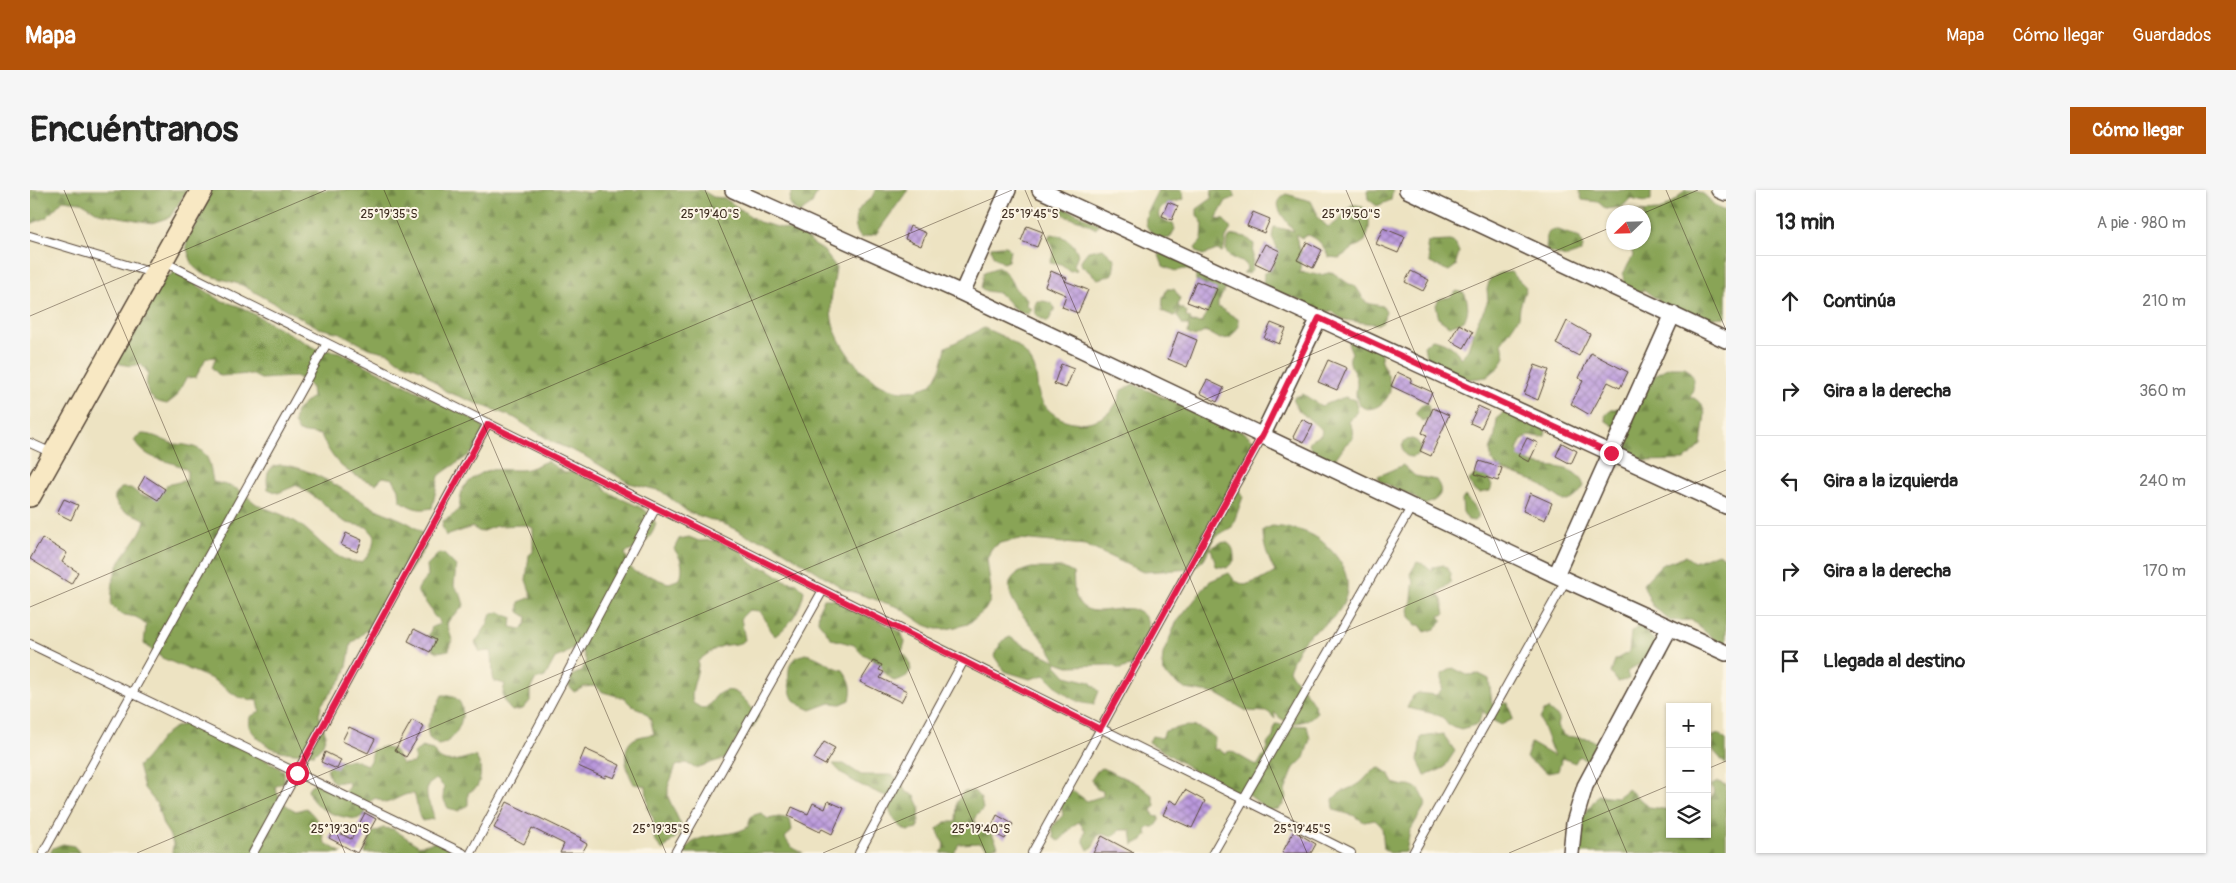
<!DOCTYPE html>
<html lang="es">
<meta charset="utf-8">
<style>
:root{--surface:#fff;--page:#f6f6f6;--text:#222;--muted:#767676;--line:#e0e0e0;--accent:#b45309}
body{margin:0;font-family:Pangolin,sans-serif;background:var(--page);color:var(--text)}
.controls{position:absolute;right:15px;bottom:15px;display:grid;overflow:hidden;border-radius:0px;box-shadow:0 1px 4px #0004}
.controls button{width:45px;height:45px;display:grid;place-items:center;padding:0;border:0;border-bottom:1px solid var(--line);background:var(--surface);color:var(--text);font:25px sans-serif}
.compass{position:absolute;left:1576px;top:15px;width:45px;height:45px;border-radius:50%;background:var(--surface);box-shadow:0 1px 4px #0004;rotate:247deg}
.stop{position:absolute;width:15px;height:15px;margin:-11px;border:4px solid #e11d48;border-radius:50%;background:#fff}
.stop.end{background:#e11d48;border-color:#fff;box-shadow:0 1px 5px #0008}
.list{margin:0;padding:0;list-style:none}
h2{display:flex;justify-content:space-between;align-items:center;height:65px;margin:0;padding:0 20px;font-size:21px}
h2 small{font-size:16px;font-weight:400;color:var(--muted)}
.list li{display:grid;grid-template-columns:32px 1fr auto;gap:15px;align-items:center;box-sizing:border-box;height:90px;padding:0 20px;border-top:1px solid var(--line)}
.list b{display:block;font-size:19px;white-space:nowrap}
.list em{font-size:16px;font-style:normal;color:var(--muted)}
.icon{flex:none;width:28px;height:28px;fill:none;stroke:currentColor;stroke-width:2;stroke-linecap:round;stroke-linejoin:round}
.map{position:relative;flex:none;width:1696px;height:663px;overflow:hidden;border-radius:0px}
header{display:flex;align-items:center;gap:30px;box-sizing:border-box;height:70px;padding:0 25px;background:var(--accent);color:#fff}
header strong{font-size:24px}
nav{display:flex;gap:28px;margin-inline-start:auto;font-size:18px}
.intro{display:flex;align-items:center;justify-content:space-between;box-sizing:border-box;height:120px;padding:0 30px}
h1{margin:0;font-size:35px}
.button{padding:12px 22px;border-radius:0px;background:var(--accent);color:#fff;font-size:18px;font-weight:700}
main{display:flex;gap:30px;padding:0 30px}
aside{flex:1;background:var(--surface);border-radius:0px;box-shadow:0 1px 4px #0004}
.map>svg:first-child{display:block}
.forest{fill:url(#forest-firs);stroke:#62673a}
.building{fill:url(#building-cross-hatch)}
.lines{fill:none;stroke-linecap:round;stroke-linejoin:round}
.lane-casing{stroke:#564637;stroke-width:10}
.street-casing{stroke:#564637;stroke-width:18}
.secondary-casing{stroke:#564637;stroke-width:24}
.lane{stroke:#fff;stroke-width:8}
.street{stroke:#fff;stroke-width:15}
.secondary{stroke:#f8e8c3;stroke-width:21}
.route{stroke:#e11d48;stroke-width:6}
.ticks{fill:none;stroke:#3b2a1e;stroke-width:1;stroke-opacity:0.45}
.ticks-label{font-size:12px;text-anchor:middle;fill:#3b2a1e;stroke:#fcf5e5;stroke-width:4;stroke-linejoin:round;paint-order:stroke}
</style>
<header>
<strong>Mapa</strong>
<nav><a>Mapa</a><a>Cómo llegar</a><a>Guardados</a></nav>
</header>
<div class="intro"><h1>Encuéntranos</h1><a class="button">Cómo llegar</a></div>
<main>
<div class="map">
<svg width="1696" height="663" viewBox="0 0 1696 663">
<defs>
<pattern id="forest-firs" width="22" height="20" patternUnits="userSpaceOnUse" patternTransform="scale(1.25)"><rect width="22" height="20" fill="#89a456"/><path d="M5 1l3.5 6h-7zM16 11l3.5 6h-7z" fill="#718647"/></pattern>
<pattern id="building-cross-hatch" width="8" height="8" patternUnits="userSpaceOnUse" patternTransform="scale(1.25)"><rect width="8" height="8" fill="#ba98dd"/><path d="M0 0l8 8M0 8l8-8" fill="none" stroke="#987cb3"/></pattern>
</defs>
<rect width="100%" height="100%" fill="#fcf5e5"/>
<filter id="ink" filterUnits="userSpaceOnUse"><feTurbulence type="fractalNoise" baseFrequency=".02" numOctaves="2"/><feDisplacementMap in="SourceGraphic" scale="10" xChannelSelector="R" yChannelSelector="G"/><feConvolveMatrix kernelMatrix="1 2 1 2 8 2 1 2 1" color-interpolation-filters="sRGB"/></filter>
<filter id="wash" filterUnits="userSpaceOnUse"><feTurbulence type="fractalNoise" baseFrequency=".0096" numOctaves="4" result="noise"/><feDisplacementMap in="SourceGraphic" scale="20" xChannelSelector="R" yChannelSelector="G"/><feGaussianBlur stdDeviation="1.12" result="paint"/><feColorMatrix in="noise" values="0 0 0 0 0 0 0 0 0 0 0 0 0 0 0 0 0 1.4 0 .05"/><feComposite in="paint" operator="in"/></filter>
<g filter="url(#wash)">
<rect width="100%" height="100%" fill="#ede3c2"/>
<!-- forest -->
<path class="forest" d="M0 0H157L140 27 122 33 69 23 51 12 33 10 16 28 0 34Z
M181 0H541L560 3 567 0H672L683 7 694 8 729 32 770 43 786 56 793 60 806 77C804 97 797 117 804 137 814 169 853 211 889 199 892 198 897 197 900 195 910 186 913 170 916 157L954 138C967 144 984 150 993 161 997 165 1002 172 1004 177 1009 190 1004 203 1016 217 1038 243 1084 236 1091 201L1103 194 1215 243 1227 253 1208 295 1213 307 1202 337 1186 346 1174 369 1163 379 1113 382 1055 355 990 349 970 353 961 359 957 369 961 400 960 411 955 420 938 434 917 439H906L895 435 868 417 814 399 740 352 719 347 699 336 658 322 631 301 599 293 553 265 522 252 485 228 415 201 390 179 367 170 359 163 338 158 310 143 289 138 212 95 171 83 163 76 156 56 158 46 165 37Z
M763 0H788L782 14 769 23C758 16 757 12 763 0Z
M845 0H878L846 44 831 48C824 40 823 28 830 18 835 10 841 13 845 0Z
M1128 0H1152L1154 9C1143 14 1126 12 1129 28L1143 34 1145 39 1140 48 1133 49C1104 37 1118 21 1128 0Z
M1182 0H1202L1206 7 1196 11 1186 29 1194 30 1201 39C1193 49 1197 54 1192 62L1187 60 1173 65 1168 63 1165 58 1172 50 1173 34 1167 25V19L1181 9Z
M1337 0H1363L1361 10 1347 16 1338 9Z
M1549 0H1621V10L1615 12 1600 9 1592 17 1576 19 1568 12 1552 10Z
M1655 0C1683 0 1676 16 1696 21V127L1668 129 1648 125 1613 99V101L1603 102 1594 96 1593 84 1603 66 1600 53 1614 52V22H1602L1630 21 1648 8Z
M1256 4 1281 11 1286 21V26L1298 37 1308 31 1321 15C1342 12 1342 37 1335 51L1309 68 1299 67C1294 57 1289 48 1277 45L1272 48 1265 44 1271 62 1270 82 1291 85 1302 82 1319 94 1324 95C1339 112 1326 112 1353 116L1356 121 1353 131 1348 134C1343 134 1317 131 1312 129 1309 127 1305 124 1302 121 1278 123 1280 113 1262 107 1249 102 1244 106 1233 95L1234 84 1243 78 1247 57 1242 47 1244 37 1264 41C1258 32 1237 13 1256 4Z
M1018 10 1069 34 1066 39 1052 31 1037 27Z
M1526 39 1550 48 1553 58 1551 62 1536 67 1516 61 1517 45 1521 40Z
M1022 44C1036 47 1043 51 1048 64L1044 75 1047 80 1040 81 1031 74 1020 73 1024 63 1018 47Z
M1206 45 1216 47 1224 54 1222 80 1219 84 1213 83 1217 79 1215 73C1200 68 1190 65 1200 46Z
M1420 51 1425 53 1429 62 1425 76 1427 75 1419 81 1400 73 1397 57 1398 52Z
M971 56H976L980 60 978 71 973 73C966 68 961 67 961 57Z
M1073 58 1085 69 1083 84 1068 89 1051 75V70L1058 61Z
M1134 60 1198 94 1188 112V117L1208 129 1209 136 1200 148 1190 149 1176 141 1165 147 1158 144 1159 135H1153L1147 126 1149 122 1144 126 1132 121 1133 108 1137 99H1144L1150 108 1148 116 1157 122 1156 127 1160 128 1161 132 1172 133 1187 99 1166 91V78L1161 81 1155 79 1145 81 1133 76 1129 65Z
M969 77C977 82 980 90 985 98 987 102 994 104 997 109L996 115 1001 119 998 124C980 123 979 107 967 103 961 101 957 103 951 98L954 82Z
M145 81 190 110 211 117 287 159 309 162 451 233 455 243C447 266 426 271 409 286L402 318C388 321 381 318 370 310L369 299 363 289 353 287 346 294C316 284 304 274 291 245L269 242 264 233 266 221 282 207 281 197 274 189 263 187 231 189 221 184 190 186 182 178 186 167 176 168 166 187 156 188 146 207 137 214C118 211 114 200 118 183L111 174 101 176 90 174 84 165 131 87 141 85Z
M1481 82 1496 97 1490 117 1489 127 1472 152 1475 167 1470 176 1457 187 1441 189 1430 186 1400 171 1396 166 1394 156 1402 149C1412 150 1428 158 1430 168L1437 161 1448 130 1454 120 1458 110 1457 99 1460 89 1470 83Z
M1426 101 1434 103C1439 112 1439 122 1434 131L1419 136 1409 129 1406 115 1409 109 1420 107Z
M1007 111C1015 111 1021 111 1025 118L1018 132C1009 128 1000 123 1007 111Z
M1320 148 1349 156C1351 161 1351 166 1352 171 1355 183 1361 186 1360 200 1358 215 1334 228 1327 210 1324 202 1329 195 1326 187 1323 179 1316 171 1322 163L1318 153Z
M1640 177H1655C1666 186 1665 196 1660 208H1664L1672 214 1675 224 1671 255 1655 270 1613 271 1595 259 1585 257V237L1576 231 1575 226C1581 217 1593 217 1603 215 1612 200 1622 183 1640 177Z
M1273 204 1291 216 1315 207 1325 210 1328 220 1319 232 1322 238 1323 248 1315 255 1303 272 1285 264 1279 255 1281 250 1291 245 1292 240 1267 219 1263 208Z
M1393 214H1398L1400 225 1397 229 1392 231 1385 223Z
M1478 217 1516 241 1515 246 1510 247 1500 245 1491 251 1487 261C1502 287 1544 265 1554 296 1549 304 1544 311 1534 311L1506 292 1470 279 1462 271 1460 261 1465 245 1467 229Z
M112 244C124 244 130 249 141 253 147 255 154 254 160 256 180 260 180 276 183 292 193 294 203 296 212 302 218 306 223 313 230 316 244 322 256 325 269 334 288 347 306 375 332 372 341 363 344 357 344 345L337 337 317 333 308 328 293 313 267 295 248 303 238 299C226 239 328 309 344 318 358 325 374 329 386 338 394 343 395 348 396 357L346 432 321 454 317 477 313 487 292 514 289 525 296 545 292 556 284 564C255 563 237 563 219 537L220 527 230 521 228 511 208 507 182 489 132 468 114 454 116 435 106 427 90 424 81 415C82 402 82 388 88 376 95 359 111 348 115 330 101 320 90 327 84 307L91 298H101L110 305 121 307 130 303 137 295 157 290V280C137 267 119 274 104 250Z
M1372 258a9 9 0 1 1 18 0a9 9 0 1 1-18 0Z
M517 271 535 283C545 281 557 282 565 288 572 293 575 300 582 304 599 314 618 316 626 334 621 350 610 358 595 363 603 384 600 381 620 386 626 388 633 392 639 393L650 389C654 376 652 370 644 359L649 349 659 347 669 351 691 350 711 361 718 370 727 377 738 379 756 391 767 393 774 401C771 420 760 435 745 446 738 438 737 429 729 421L719 420 711 428 715 450C708 455 705 454 697 455 686 457 677 464 668 471 669 487 659 498 663 513L673 519C681 515 682 510 687 505 706 490 718 516 729 526L724 536 707 549 696 568 665 578 656 573 646 576 638 597V607L651 635 647 646 633 660C623 651 621 643 624 630L618 619 616 596 604 594C597 582 589 559 604 549 609 546 618 545 624 544L620 528 612 520 602 516 594 508 573 502 565 496 554 497 544 502 537 494 543 485 552 481 556 471 553 462 544 457 535 464 525 468 515 487 505 490 500 500V511L493 519 482 521C473 512 471 506 475 494L464 491C461 480 464 471 461 461L450 462 445 453 457 435 461 424 470 422 482 428 481 437 491 439 496 434 497 427 489 422V412L502 407 496 390 499 365 503 362V338L495 335 466 336 450 342 442 337 416 346 412 336 413 331C436 319 426 318 433 298 454 275 463 280 490 280 499 280 509 274 517 271Z
M1373 275 1385 286 1406 290C1416 304 1408 310 1394 315L1384 307 1350 291 1348 286Z
M1447 283 1457 286 1462 295 1460 301 1450 303 1443 300 1439 290Z
M1435 306 1448 323V328L1444 331 1438 330 1433 322 1432 310Z
M1242 336C1272 339 1287 342 1306 366 1324 389 1320 415 1297 433 1289 439 1279 443 1273 452 1267 460 1263 470 1259 480 1267 495 1282 505 1287 522 1274 536 1256 537 1244 522L1245 529 1238 522 1217 521 1187 504 1155 499 1135 485 1132 475 1133 464 1146 433 1180 391 1199 383 1205 391 1215 395 1235 388 1245 382C1238 368 1233 356 1233 340Z
M1196 352C1204 356 1204 362 1204 371L1197 378 1186 376 1181 358 1190 353Z
M409 363 414 364 426 376 424 396 431 405 434 415C430 423 421 424 417 434L422 450 419 460 408 462 399 457 398 447 402 437 410 434 409 430C402 426 403 423 399 417 388 401 381 405 398 386L397 375Z
M1688 363 1696 368V454L1691 455 1661 430 1640 431 1622 415 1613 394 1631 375 1655 366 1664 372Z
M1387 372 1396 375 1402 382 1403 377 1414 375 1421 383 1420 393 1408 403 1412 410 1415 424 1409 426 1413 431 1405 439 1395 442 1390 435H1386L1380 427 1379 418C1384 410 1381 402 1384 392L1380 384Z
M1002 378H1033L1043 383C1044 389 1043 396 1045 403 1056 448 1119 386 1120 449L1104 475 1090 479 1080 475 1038 476 1027 472 1026 475 1036 486 1060 492 1069 501 1064 514C1043 515 1029 499 1015 485L1000 489 974 481 964 466 972 451 980 447C994 457 1011 463 1026 471 1023 465 1020 459 1016 454 1002 434 950 389 1002 378Z
M794 409H804L871 442 875 452 872 462 879 470 881 480 875 488 864 491 855 483 850 474 831 463 824 455 802 449 788 431 789 419Z
M1610 435 1637 465C1624 477 1610 469 1597 482L1599 489 1588 492 1581 483 1585 470 1599 462 1601 442Z
M775 464C790 466 799 477 813 480 821 491 823 497 820 510L811 514 800 513 781 520C775 517 769 515 764 510 759 504 757 483 760 475 762 468 770 466 775 464Z
M1423 478 1437 485 1449 484 1459 489 1462 514 1478 513 1483 529 1471 535 1458 528 1453 521 1448 534 1431 539 1418 535 1412 527 1405 524 1377 518 1383 506 1388 503 1406 505 1412 499V484Z
M412 505C447 503 431 553 408 555L399 548 397 537Z
M1518 519 1529 528 1527 536 1534 546 1561 549 1567 554 1560 568 1556 571 1549 566 1545 573 1532 568 1528 581 1518 583 1496 568 1501 553 1524 566 1510 529 1514 521Z
M157 534 167 536 226 564 254 581V592L245 597C249 610 254 615 266 621L276 618C288 628 291 637 295 653L312 663H142L143 654 139 644 133 635 127 614 114 598 108 576C126 561 131 537 157 534Z
M1245 534 1277 536 1280 549 1274 568 1264 578 1255 601 1256 607 1253 615 1248 619 1238 620 1215 602 1203 601 1181 585 1166 582 1119 552 1122 546 1132 548 1135 541C1158 535 1166 532 1185 548L1184 560 1188 559 1194 563 1201 561 1227 576 1238 558 1237 554 1243 547Z
M1413 544 1425 561 1414 578 1395 586 1388 570 1391 547Z
M1689 544 1696 550V575L1683 560V546Z
M353 557 364 560 372 574 383 573 385 569 384 563 392 557 403 560C414 579 427 569 445 566 452 574 452 587 447 597L438 603V615L429 621 418 618 413 608 414 597 406 589 398 595C393 613 405 617 403 629L392 631C386 623 388 613 384 604 374 602 366 611 355 613L346 608C338 611 337 616 335 624L327 629C308 627 281 620 278 599L281 595 286 593 310 606 318 598 319 593 316 591 305 593 300 589 297 579 300 574 322 569 337 575 340 571 342 560Z
M803 574H814L831 585H862L871 591 875 601 885 606 890 617 888 639 877 641C864 633 857 622 858 607 838 598 817 592 803 574Z
M1072 578 1108 594 1122 605 1125 615 1122 621 1124 626 1129 627V632L1125 637H1120L1116 640 1117 646 1113 650 1103 655 1101 640H1090L1082 647 1072 644 1067 646 1063 657 1058 660 1053 650 1055 640 1049 632C1041 635 1037 645 1029 651L1024 648 1022 637 1033 625 1031 615 1038 601H1043L1057 611 1073 606V601L1067 599 1061 590 1067 581Z
M1350 578 1359 584 1364 593C1382 601 1387 587 1396 614L1380 641 1376 662 1360 663 1354 659 1352 637 1345 630 1334 632 1325 626 1304 620 1303 609C1310 601 1317 600 1327 595 1337 590 1338 580 1350 578Z
M1688 592 1696 595V663H1543L1539 647 1568 605 1587 607 1598 599 1619 617 1640 620V644H1677V612L1685 602 1680 596Z
M944 601 951 609 953 619 945 627V638H956L963 646 968 656 958 659 950 653 929 654 924 663H911L915 657 907 639 916 632H926L927 612 933 602Z
M731 623 738 629 749 627 760 629 762 640 755 648 761 657 773 663H654C665 639 696 650 718 637L721 626Z
M353 638 363 639 389 656 410 651 419 658 421 663H335L342 643Z
M33 654 44 656 50 663H20L23 658Z"/>
<g id="blocks">
<!-- building -->
<path class="building" d="M1138 12 1148 16 1142 30 1132 26Z
M1223 22 1240 29 1234 43 1217 36Z
M880 36 896 43 891 56 875 49Z
M997 36 1013 42 1007 57 991 51Z
M1353 38 1375 47 1368 63 1346 54Z
M1277 52 1292 60 1283 78 1267 70Z
M1235 54 1250 61 1240 80 1225 73Z
M1021 81 1037 88 1035 91 1058 100 1048 123 1032 117 1036 105 1015 96Z
M1381 81 1399 90 1393 101 1375 92Z
M1166 91 1187 99 1178 120 1157 112Z
M1537 131 1560 144 1549 166 1526 154Z
M1241 133 1256 139 1249 154 1234 148Z
M1429 134 1443 142 1434 158 1420 150Z
M1148 142 1167 150 1157 177 1138 169Z
M1561 163 1598 182 1590 198 1578 192 1560 225 1541 214 1553 191 1549 188Z
M1298 170 1317 178 1307 200 1288 192Z
M1031 174 1044 179 1036 198 1024 194Z
M1505 175 1519 180 1508 210 1494 204Z
M1367 182 1382 189 1380 192 1402 202 1397 213 1361 196Z
M1177 190 1194 198 1187 212 1170 203Z
M1448 216 1459 221 1451 238 1440 233Z
M1403 218 1419 225 1401 266 1390 261 1397 245 1392 243Z
M1272 229 1283 235 1274 252 1263 247Z
M1497 248 1508 253 1499 272 1488 266Z
M1532 253 1547 261 1541 274 1526 266Z
M1449 271 1472 278 1468 291 1445 284Z
M115 286 135 299 128 310 108 298Z
M1500 303 1522 313 1515 330 1493 321Z
M34 309 48 315 41 330 27 323Z
M316 343 332 350 327 362 311 355Z
M12 348 37 363 32 372 48 382 41 394 0 369Z
M384 439 406 450 400 462 378 451Z
M843 471 852 475 849 480 854 482 850 488 877 501 871 512 830 492Z
M382 530 394 537 376 567 365 560Z
M319 537 345 549 338 563 312 551Z
M794 552 805 558 795 575 784 569Z
M555 559 590 575 584 588 576 585 575 588 548 576Z
M295 562 311 570 307 579 291 572Z
M1155 600 1175 611 1162 638 1133 625 1140 610 1147 614Z
M798 611 814 618 802 644 792 639 790 642 758 626 762 617 778 624 783 613 795 619Z
M477 612 551 648 550 650 557 654 552 663H530L534 654 502 638 494 654 464 638Z
M335 623 346 629 327 663 299 648 304 640 321 649Z
M967 625 983 634 975 649 959 641Z
M1264 641 1286 654 1281 663H1252Z
M1072 646 1104 663H1063Z"/>
</g>
</g>
<g filter="url(#ink)">
<use href="#blocks" fill-opacity="0" stroke="#564637" stroke-width="1"/>
<g class="lines">
<defs>
<path id="lane" d="M0 46 123 83
M134 72 1321 663
M0 253 22 263
M0 454 433 663
M13 663 297 153
M223 663 458 233
M441 663 626 317
M645 663 793 400
M829 663 934 470
M1002 663 1233 245
M1183 663 1382 316
M1383 663 1536 390"/>
<path id="street" d="M703 0 932 103 1536 390 1696 463
M1010 0 1696 316
M1377 0 1696 150
M1689 0 1696 3
M932 103 978 0
M1233 244 1289 128
M1526 385 1643 124
M1541 663 1544 633 1555 596 1639 439"/>
<path id="secondary" d="M0 306 172 0"/>
</defs>
<!-- lane casing -->
<use href="#lane" class="lane-casing"/>
<!-- street casing -->
<use href="#street" class="street-casing"/>
<!-- secondary casing -->
<use href="#secondary" class="secondary-casing"/>
<!-- lane -->
<use href="#lane" class="lane"/>
<!-- street -->
<use href="#street" class="street"/>
<!-- secondary -->
<use href="#secondary" class="secondary"/>
</g>
</g>
<g class="lines" filter="url(#ink)">
<!-- route -->
<path class="route" d="M267 583 458 234 1070 539 1233 244 1289 128 1581 263"/>
</g>
<!-- ticks -->
<path class="ticks" d="M34 0 315 663M354 0 636 663M675 0 956 663M995 0 1277 663M1316 0 1597 663M1636 0 1696 140M1614 23 1668 0M0 126 296 0M0 417 982 0M1677 579 1696 571M107 663 1584 36M793 663 1696 280M1479 663 1640 595"/>
<g class="ticks-label">
<text x="359" y="28">25°19'35"S</text>
<text x="680" y="28">25°19'40"S</text>
<text x="1000" y="28">25°19'45"S</text>
<text x="1321" y="28">25°19'50"S</text>
<text x="310" y="643">25°19'30"S</text>
<text x="631" y="643">25°19'35"S</text>
<text x="951" y="643">25°19'40"S</text>
<text x="1272" y="643">25°19'45"S</text>
</g>
</svg>
<div class="controls">
<button>+</button>
<button>−</button>
<button><svg class="icon" aria-label="layers" viewBox="0 0 24 24"><path d="M12 4l9 5-9 5-9-5zM3 14l9 5 9-5"/></svg></button>
</div>
<svg class="compass" viewBox="-18 -18 36 36"><path d="M0-13l5 13h-10z" fill="#e53935"/><path d="M0 13l5-13h-10z" fill="#767676"/></svg>
<div class="stop" style="left:267px;top:583px"></div>
<div class="stop end" style="left:1581px;top:263px"></div>
</div>
<aside>
<h2>13 min<small>A pie · 980 m</small></h2>
<ul class="list">
<li><svg class="icon" aria-label="ahead" viewBox="0 0 24 24"><path d="M12 20V5M6 11l6-6 6 6"/></svg><div><b>Continúa</b></div><em>210 m</em></li>
<li><svg class="icon" aria-label="right" viewBox="0 0 24 24"><path d="M7 20v-9h11M14 6l5 5-5 5"/></svg><div><b>Gira a la derecha</b></div><em>360 m</em></li>
<li><svg class="icon" aria-label="left" viewBox="0 0 24 24"><path d="M17 20v-9H6M10 6l-5 5 5 5"/></svg><div><b>Gira a la izquierda</b></div><em>240 m</em></li>
<li><svg class="icon" aria-label="right" viewBox="0 0 24 24"><path d="M7 20v-9h11M14 6l5 5-5 5"/></svg><div><b>Gira a la derecha</b></div><em>170 m</em></li>
<li><svg class="icon" aria-label="arrive" viewBox="0 0 24 24"><path d="M6 21V4h12l-3 4 3 4H6"/></svg><div><b>Llegada al destino</b></div></li>
</ul>
</aside>
</main>
